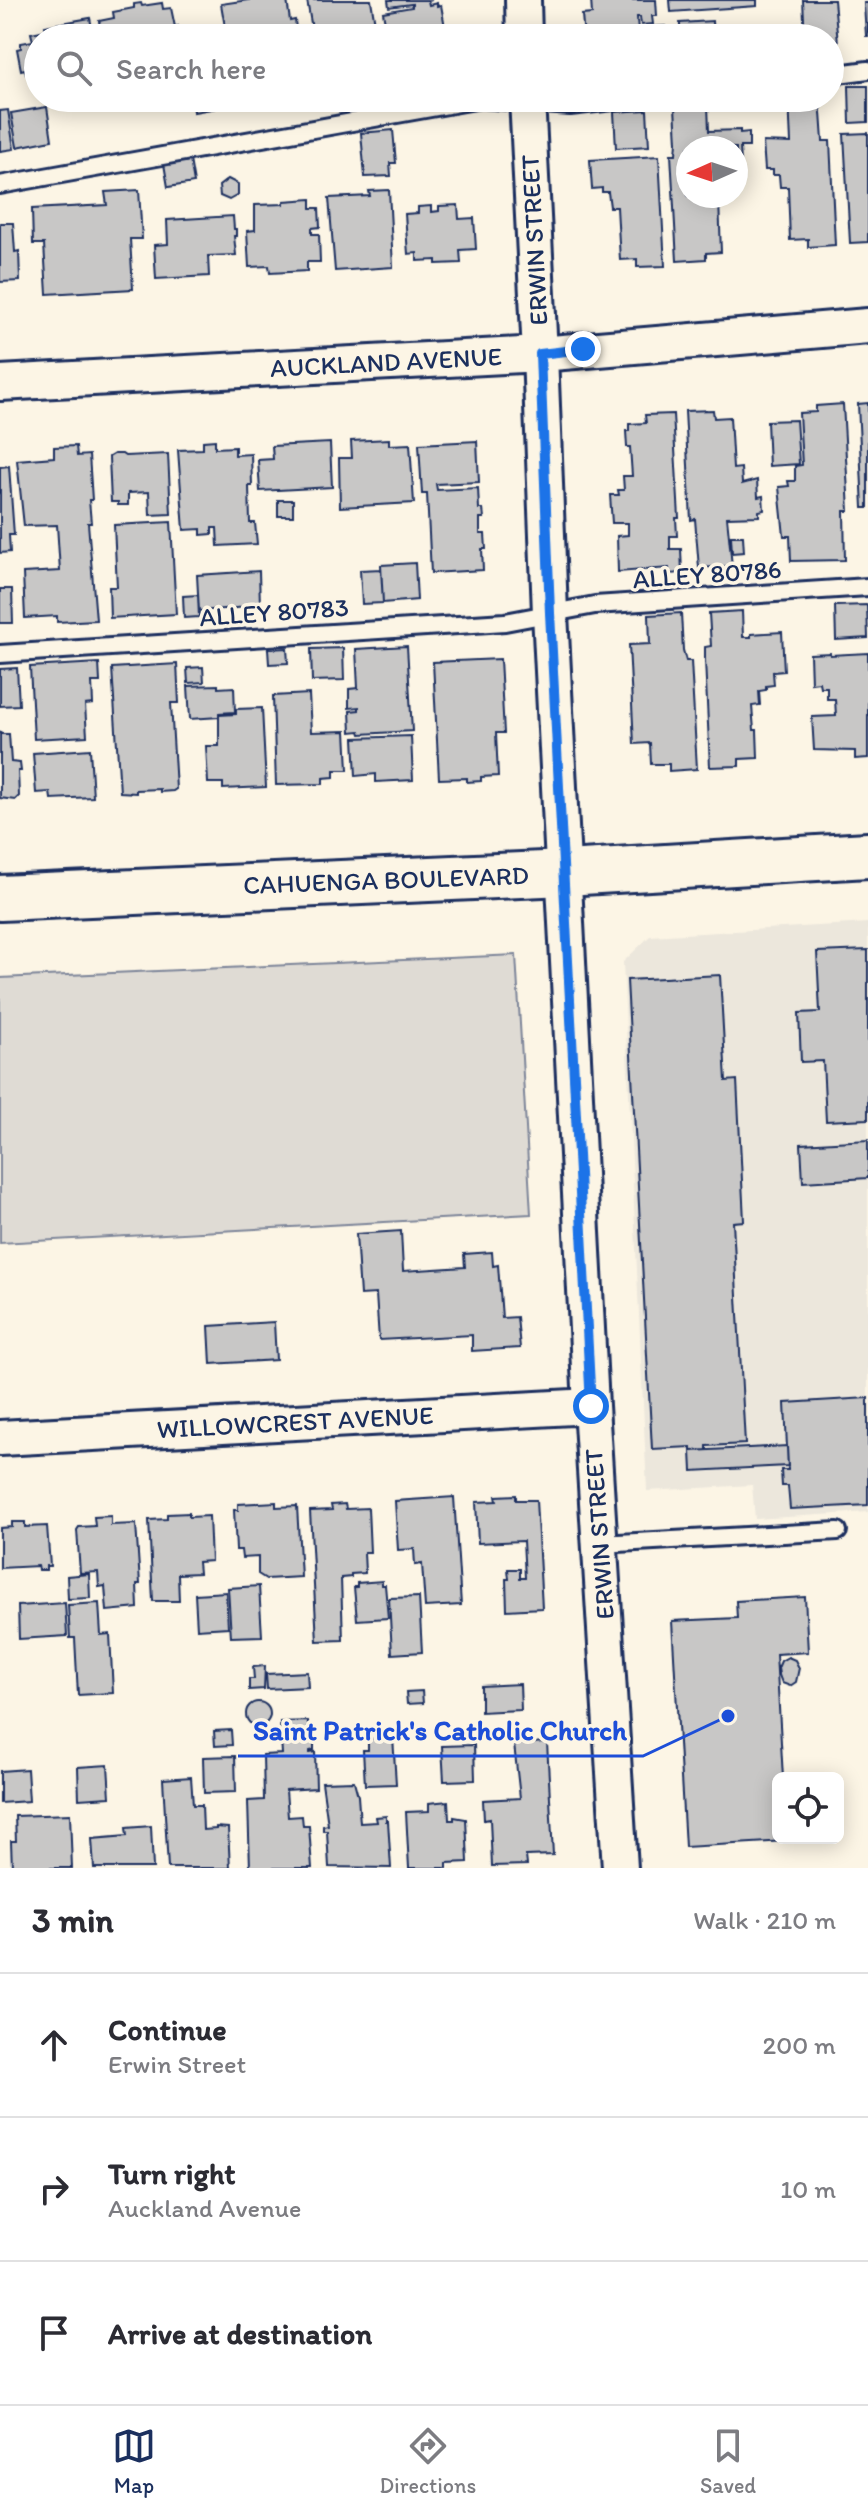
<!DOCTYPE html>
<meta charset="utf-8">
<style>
:root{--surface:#fff;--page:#f2f2f3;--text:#2b2b33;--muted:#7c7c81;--line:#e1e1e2;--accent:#1b2f5e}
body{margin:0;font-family:Itim,sans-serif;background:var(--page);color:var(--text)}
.controls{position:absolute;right:24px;bottom:24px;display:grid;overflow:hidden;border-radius:12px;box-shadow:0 4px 20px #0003}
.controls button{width:72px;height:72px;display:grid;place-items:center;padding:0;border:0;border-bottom:2px solid var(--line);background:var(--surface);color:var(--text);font:40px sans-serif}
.compass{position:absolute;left:676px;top:136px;width:72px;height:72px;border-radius:50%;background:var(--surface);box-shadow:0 4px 20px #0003;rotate:267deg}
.stop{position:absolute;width:24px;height:24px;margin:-18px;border:6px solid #1a73e8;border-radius:50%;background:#fff}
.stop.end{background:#1a73e8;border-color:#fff;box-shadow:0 2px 8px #0008}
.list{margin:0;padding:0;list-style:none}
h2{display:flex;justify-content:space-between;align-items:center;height:104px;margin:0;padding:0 32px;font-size:34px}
h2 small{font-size:26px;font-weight:400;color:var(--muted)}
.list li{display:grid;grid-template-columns:52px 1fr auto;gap:24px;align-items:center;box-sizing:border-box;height:144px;padding:0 32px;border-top:2px solid var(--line)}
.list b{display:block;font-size:30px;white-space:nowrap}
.list p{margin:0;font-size:26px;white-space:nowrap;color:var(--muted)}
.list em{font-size:26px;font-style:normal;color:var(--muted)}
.icon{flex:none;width:44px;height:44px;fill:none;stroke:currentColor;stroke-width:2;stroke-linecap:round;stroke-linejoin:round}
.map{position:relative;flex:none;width:868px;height:1868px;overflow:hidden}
.search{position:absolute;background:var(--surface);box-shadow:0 4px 20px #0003;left:24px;right:24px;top:24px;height:88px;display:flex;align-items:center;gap:20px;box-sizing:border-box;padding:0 28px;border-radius:44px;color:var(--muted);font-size:30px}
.sheet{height:536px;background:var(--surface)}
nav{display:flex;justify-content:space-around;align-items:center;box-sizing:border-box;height:112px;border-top:2px solid var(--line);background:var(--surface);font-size:22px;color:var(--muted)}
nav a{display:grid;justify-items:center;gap:4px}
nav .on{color:var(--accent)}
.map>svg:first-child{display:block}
.built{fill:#ece7dc}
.green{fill:#dfdbd4;stroke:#7d8599;stroke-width:2}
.building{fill:#c8c7c6;stroke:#1b2f5e;stroke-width:2}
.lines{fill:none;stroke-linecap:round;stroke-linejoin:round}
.lane-casing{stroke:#1b2f5e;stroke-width:22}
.street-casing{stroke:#1b2f5e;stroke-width:40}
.secondary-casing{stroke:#1b2f5e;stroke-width:50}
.lane{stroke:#fcf5e5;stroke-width:16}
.street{stroke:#fcf5e5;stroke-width:34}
.secondary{stroke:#fcf5e5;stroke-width:44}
.route{stroke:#1a73e8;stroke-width:10}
.labels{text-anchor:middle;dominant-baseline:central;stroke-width:7;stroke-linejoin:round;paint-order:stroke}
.street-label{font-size:26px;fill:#1b2f5e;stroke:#fcf5e5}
.leader{fill:none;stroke:#1d4ed8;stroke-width:3}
.callout-dot{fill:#1d4ed8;stroke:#fcf5e5;stroke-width:3}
.callout-label{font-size:28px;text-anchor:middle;font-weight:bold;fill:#1d4ed8;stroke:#fcf5e5;stroke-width:7;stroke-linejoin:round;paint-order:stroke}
</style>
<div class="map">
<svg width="868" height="1868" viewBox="0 0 868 1868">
<rect width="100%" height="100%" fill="#fcf5e5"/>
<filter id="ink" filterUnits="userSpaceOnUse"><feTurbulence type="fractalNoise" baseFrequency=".0125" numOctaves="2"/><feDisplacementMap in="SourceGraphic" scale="16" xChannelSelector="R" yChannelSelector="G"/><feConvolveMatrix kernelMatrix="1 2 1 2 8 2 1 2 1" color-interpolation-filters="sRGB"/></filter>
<g filter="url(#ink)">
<!-- built -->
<path class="built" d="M868 923V1512L755 1519 752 1485 647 1491 623 962 650 936Z"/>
<!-- green -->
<path class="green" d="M516 955 531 1214 0 1243V978Z"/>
<!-- building -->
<path class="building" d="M248 0H287L290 21 295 20 297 38H227L221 4Z
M307 0H371L375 24 356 28 358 38H306L313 35Z
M388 0H432L428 1 429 5 437 3V6L441 5 447 38H388L383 12 412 7V4L389 7Z
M591 0H656L657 16H652L653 24 641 25 640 17H637L638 32H649V27L665 26 666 38H584L582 15 592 14Z
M670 0H757V6L671 12Z
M803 0H834L838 43H830V38H805Z
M141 3 142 6 162 3 163 9 171 8 175 27 178 26 180 36 176 38H102L99 21 114 18 113 12 134 8V4Z
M864 3H868V36H866Z
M90 18 94 38H38V72L26 74 25 69 21 70 17 49 21 48V43L33 41 31 33 46 30 45 26Z
M712 21 713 38H680V23Z
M849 86H868V122L850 123Z
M192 98H227L228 106 194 112Z
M789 98H820L823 141H830L835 245 808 247V239L790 240 788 187H780L779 175H773V170H765L763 142 791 143Z
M708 105 709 131 740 130V133L749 132V147H740L742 179H736V148H688V196H726V200H719L721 252 706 253V259L677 261 671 154H676L677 142 675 107Z
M47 107 52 140 17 147 11 113Z
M8 110 14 149 0 151V111Z
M647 110 649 146 616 148 614 112Z
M393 130 396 163H390L391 176 365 177 361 133Z
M868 133V242L850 243 844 134Z
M659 156 665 266 637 267V259L620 260 617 207H610L608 192H602V188L592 189 590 160Z
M190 160 194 183 168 187 164 164Z
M228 179 238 184V195L229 200 220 196 219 186Z
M139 190 142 239H130L133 289 47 294 44 244H33L32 209 107 205 105 192Z
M389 190 393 267 335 271 329 198 370 196 369 191Z
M311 199V208H319L320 227 312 228V234H319L320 262H307V271L270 273 269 266 249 267 247 231 255 230V205L284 204V201Z
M458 205 459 219 474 218 476 249 460 250 461 263 436 264V260L417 261V253L408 254 405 214 418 213V207L431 206V212L439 211V206Z
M233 216 234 229H236V236H234L236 255 208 256 209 276 156 279 154 245 168 244 167 220Z
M0 223H13L15 252 19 251 20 281 0 282Z
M868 403V508H863L858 404Z
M843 404 849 511H844L845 560 791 561 790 536H784L779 487 789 486 788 481H795V466L802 465 799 413 816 412V406Z
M713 410 714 418 730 417 733 469 741 468 742 484 757 480 758 497 763 496 764 510 759 511V516L727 517 732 566 699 568 695 519 691 520 685 411Z
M673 414 679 518H676L677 536H670V549H681L682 573 669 574V568L618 572 617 536 628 535V523H612L610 495H619L618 490H624L623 476H632L630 447H627L626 431H629V424L646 423 645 415Z
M796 420 799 464 769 466 767 421Z
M389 439V445L410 444 414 503 340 507 339 458H352L351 441Z
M215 440V448L235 447V455L251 454 252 486H249L250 523H255L257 544 218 546 217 528H212V534L201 535V529L184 530 178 450 203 449V441Z
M477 441 479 482 436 484 437 490 478 488 479 509H483L484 518H480V534H485L486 549H482L483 570 431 573 427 494H422L419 444Z
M330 443 332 487 260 491 258 460 273 459 272 446Z
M76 446 77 456 89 455 92 500H89L91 523H88L96 620 57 622V616L25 618 23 573 60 571 57 525 24 526 17 460 54 457V447Z
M114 454H122L125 456 168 454 171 514 150 515 149 492 128 493V505H118V502H111L109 457Z
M9 466 14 535H9L10 552 0 553V467Z
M278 500H293V516H278Z
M171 522 176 614 110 618 109 587H117L114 525Z
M731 536H743L744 552 732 553Z
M415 563 417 600 383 603 381 565Z
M381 569 383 603 362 604 360 570Z
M259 571 260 606 199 611 197 575Z
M0 589H12L13 623H0Z
M198 595 199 617 184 618 183 596Z
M867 605 868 638 836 640 835 606Z
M742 611 743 637H751V634L782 632 784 671 773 672 774 685 766 686V690L759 691 760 705 752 706 754 730H757L758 758 739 759V766L710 767 705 660V647L711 646 709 613Z
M681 613 683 650 686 661H691L697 769 669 771V764H651L650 743 634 744 629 645 650 644 649 615Z
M407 646 412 731 361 734 360 731 351 732 350 711 359 710V707L349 708V689L358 688 356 649Z
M287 648 288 663 269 664 268 649Z
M343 648 344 680 312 681 311 649Z
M830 653V655L868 653V758L855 759V751L814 750 812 717 836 716 835 699H827V687H820L819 682 811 683 810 654Z
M500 659 504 733H496L498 776 481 777V781L467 782V778L439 779 433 662Z
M99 663 100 682H92L93 704 85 705 87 736 34 739 30 667Z
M177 664 179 703H171L176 789 173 791 160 792V789L136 790V793L120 792 112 668Z
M203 667 204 682 188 683 187 668Z
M17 668 19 705 0 706V669Z
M218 685V688L234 687 235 712 219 713V717L190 719 188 686Z
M309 694 311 732 346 731 348 770H334V777L323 778V784L276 785 273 696Z
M262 708 266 787 223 789V783H208L206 746H219V715L236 714V709Z
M0 732 1 734H9L11 762 20 763 21 771H18L19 796 15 800 0 798Z
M411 736 413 780 376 782V774L356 776 354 738Z
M90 749 93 797 51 799 50 792 36 793 33 753Z
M868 950V1119L826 1121 823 1061 801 1062 799 1013 820 1012 817 952Z
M720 975 726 1081 737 1080 744 1221 733 1222 745 1444 707 1446V1450L691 1451V1447L652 1449 627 980Z
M868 1140V1178L803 1182 801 1144Z
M401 1231 403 1271 465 1267 464 1254 492 1252 493 1266 498 1265 502 1318 517 1317 520 1348 472 1351V1335L379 1340 376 1294 360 1295 356 1234Z
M274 1322 276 1360 211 1364 209 1326Z
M868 1398V1505L790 1509 788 1486H782L781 1470H788L785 1403Z
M787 1446 788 1466 692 1471 691 1451Z
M516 1495V1500H536L542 1608 507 1610 506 1579H509L508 1569H520V1578H525L523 1541 478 1543 476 1502 497 1501 496 1496Z
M454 1497 461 1605 425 1607 422 1564 415 1565 414 1549 398 1550 395 1501Z
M276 1502V1507L297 1506 301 1577 266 1579 258 1574V1557L242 1558 241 1550H236L234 1510H238V1504Z
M345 1504 346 1509 368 1508 370 1552H364L365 1573 351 1574V1577L341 1578 343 1640 317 1641 310 1511 332 1510 331 1505Z
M189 1513V1517L209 1516 211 1561 198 1562 199 1573 178 1574 179 1601H153L149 1520 167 1519V1514Z
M111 1516V1525L136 1524 140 1584H137L138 1608 107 1611 105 1586 99 1587 98 1572 80 1573 77 1530 79 1527 95 1526 94 1517Z
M12 1522H25V1527L47 1526 50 1566H46V1570H39L38 1566 0 1568V1528L12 1527Z
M89 1574 90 1598 68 1599 67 1576Z
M382 1581V1585H385L388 1618 357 1620 354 1587H357V1583Z
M259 1586 262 1636 231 1637 228 1588Z
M226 1592 228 1627 197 1629 195 1594Z
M419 1597 422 1652 392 1654 389 1598Z
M805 1597 808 1652 776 1654 783 1778H778V1838H786V1841L685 1847 672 1621 737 1618 736 1601Z
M65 1603 67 1636 19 1639 18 1606Z
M99 1603 101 1635 110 1634 113 1693 78 1695 75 1638H70L68 1605Z
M788 1657 795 1660 799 1668 796 1682 790 1686 782 1683 779 1675 778 1668 781 1661Z
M265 1666 264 1689 249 1690V1679H254L253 1667Z
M307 1672 308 1687 267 1689 266 1674Z
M520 1684 521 1710 481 1712V1686Z
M422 1691 423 1703 407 1704 406 1692Z
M246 1714a12 12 0 1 1 24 0a12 12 0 1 1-24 0Z
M308 1721 309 1741H314V1750L310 1751V1753L315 1752 316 1788 286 1790 288 1817 302 1816 303 1826H309L312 1868H250L248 1801 264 1800 263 1755 282 1754 280 1722Z
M231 1730 232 1745 215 1746 214 1731Z
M393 1737 396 1784 365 1785 363 1750H368V1739Z
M547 1742 553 1855 526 1856 527 1865 492 1866 490 1819 484 1820 483 1800 520 1798 514 1744Z
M474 1745 475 1780 444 1781 442 1746Z
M235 1756 236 1792 204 1793 203 1757Z
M108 1765 110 1797 79 1799 78 1767Z
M27 1769 29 1801 0 1803V1771Z
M191 1777 193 1805H202L203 1830 216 1829V1827L228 1828 230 1868H168L163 1779Z
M354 1781 358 1796 360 1823 377 1822 376 1817 386 1816V1821H388L391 1868 329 1867 327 1831H323V1826L328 1825 322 1782Z
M448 1801 449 1820H454V1817L466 1819 468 1862 447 1863V1868H409L406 1812 429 1811V1803Z
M70 1814 72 1868H12L11 1841H16L15 1816Z
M151 1826 153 1868H94L92 1839 127 1836 126 1828Z"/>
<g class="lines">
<defs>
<path id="lane" d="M830 75 868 70
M0 185 481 99 570 106 639 98
M0 654 505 622 595 605 868 587
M600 1544 838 1531"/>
<path id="street" d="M523 0 524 38
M527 98 540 354 550 613 591 1406 620 1868
M0 383 540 354 868 326
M0 1438 591 1406"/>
<path id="secondary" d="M0 898 565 873 868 855"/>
</defs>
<!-- lane casing -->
<use href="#lane" class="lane-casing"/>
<!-- street casing -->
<use href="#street" class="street-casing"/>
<!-- secondary casing -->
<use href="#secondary" class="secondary-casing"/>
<!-- lane -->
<use href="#lane" class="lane"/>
<!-- street -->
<use href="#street" class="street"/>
<!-- secondary -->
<use href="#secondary" class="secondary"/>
</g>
</g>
<g class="lines" filter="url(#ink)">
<!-- route -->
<path class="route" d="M583 349 540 354 550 613 591 1406"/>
</g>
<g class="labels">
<!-- street labels -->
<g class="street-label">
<text transform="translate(534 240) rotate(-93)">ERWIN STREET</text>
<text transform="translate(386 362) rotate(-3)">AUCKLAND AVENUE</text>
<text transform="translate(707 574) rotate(-4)">ALLEY 80786</text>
<text transform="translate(274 612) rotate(-4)">ALLEY 80783</text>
<text transform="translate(386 880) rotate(-2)">CAHUENGA BOULEVARD</text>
<text transform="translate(295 1422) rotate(-3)">WILLOWCREST AVENUE</text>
<text transform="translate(599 1534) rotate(-94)">ERWIN STREET</text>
</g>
</g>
<!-- callouts -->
<path class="leader" d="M728 1716L643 1756H238"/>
<circle class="callout-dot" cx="728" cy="1716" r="8"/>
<g class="callout-label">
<text x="440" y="1740">Saint Patrick's Catholic Church</text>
</g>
</svg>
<div class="controls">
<button><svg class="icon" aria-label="locate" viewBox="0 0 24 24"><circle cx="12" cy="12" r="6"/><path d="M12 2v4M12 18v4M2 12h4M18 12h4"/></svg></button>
</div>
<svg class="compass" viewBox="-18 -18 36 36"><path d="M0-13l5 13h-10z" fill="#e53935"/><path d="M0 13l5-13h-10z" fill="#7c7c81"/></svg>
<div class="stop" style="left:591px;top:1406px"></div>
<div class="stop end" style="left:583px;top:349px"></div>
<div class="search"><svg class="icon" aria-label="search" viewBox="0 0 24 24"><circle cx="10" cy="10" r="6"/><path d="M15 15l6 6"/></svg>Search here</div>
</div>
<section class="sheet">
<h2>3 min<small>Walk · 210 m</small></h2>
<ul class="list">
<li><svg class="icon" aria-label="ahead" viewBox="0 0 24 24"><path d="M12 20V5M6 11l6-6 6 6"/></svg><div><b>Continue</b><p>Erwin Street</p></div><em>200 m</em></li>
<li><svg class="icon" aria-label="right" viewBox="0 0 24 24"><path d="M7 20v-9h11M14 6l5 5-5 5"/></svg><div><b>Turn right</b><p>Auckland Avenue</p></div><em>10 m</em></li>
<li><svg class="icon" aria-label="arrive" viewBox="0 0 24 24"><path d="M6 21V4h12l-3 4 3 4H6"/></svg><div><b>Arrive at destination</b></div></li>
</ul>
</section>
<nav>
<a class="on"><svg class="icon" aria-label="map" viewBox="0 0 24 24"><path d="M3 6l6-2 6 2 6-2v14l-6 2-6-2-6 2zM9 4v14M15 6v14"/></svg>Map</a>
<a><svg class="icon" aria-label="directions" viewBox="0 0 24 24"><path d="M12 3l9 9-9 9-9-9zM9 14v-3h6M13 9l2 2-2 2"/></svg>Directions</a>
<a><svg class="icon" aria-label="saved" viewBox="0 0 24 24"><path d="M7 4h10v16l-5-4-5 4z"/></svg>Saved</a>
</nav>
